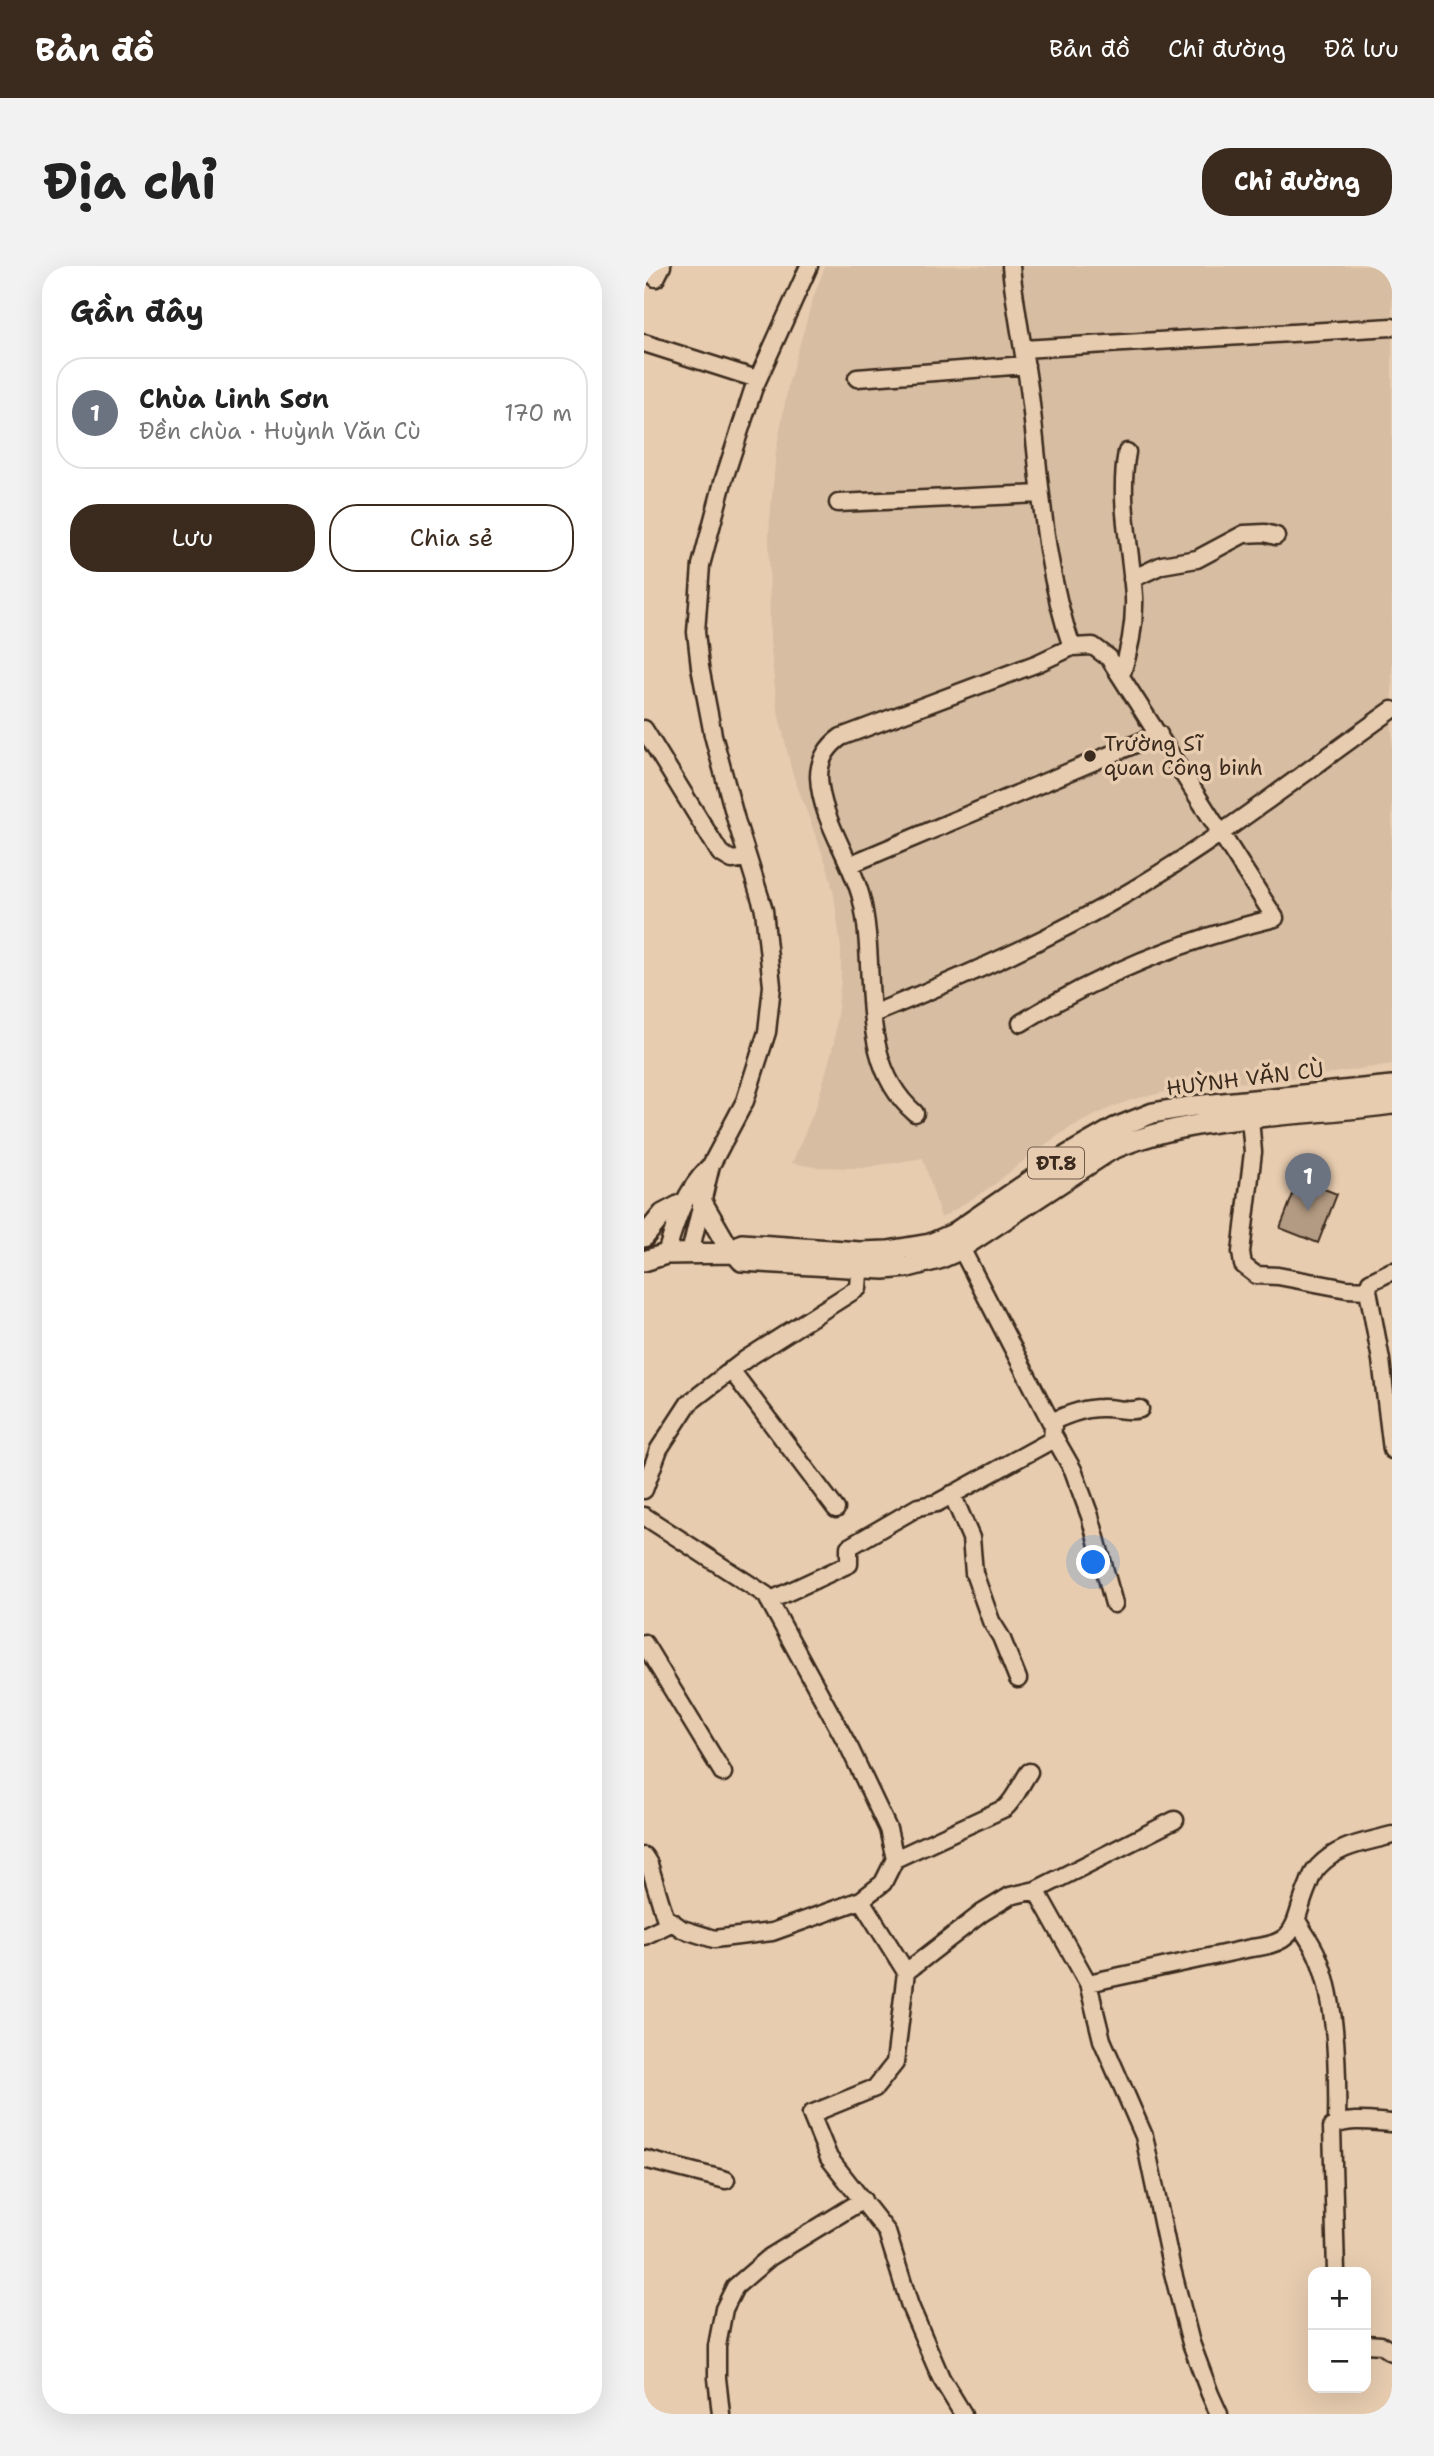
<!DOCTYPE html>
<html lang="vi">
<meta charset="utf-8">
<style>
:root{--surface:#fff;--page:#f2f2f2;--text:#222;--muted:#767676;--line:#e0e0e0;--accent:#3b2a1e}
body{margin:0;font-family:"Shantell Sans",sans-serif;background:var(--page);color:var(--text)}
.controls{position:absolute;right:21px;bottom:21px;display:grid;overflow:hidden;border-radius:14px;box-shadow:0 7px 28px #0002}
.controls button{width:63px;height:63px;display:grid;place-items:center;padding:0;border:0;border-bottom:2px solid var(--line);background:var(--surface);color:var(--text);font:35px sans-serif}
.you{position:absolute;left:450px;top:1297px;width:24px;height:24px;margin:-18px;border:5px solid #fff;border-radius:50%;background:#1a73e8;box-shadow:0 0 0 10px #1a73e833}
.badge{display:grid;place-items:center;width:46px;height:46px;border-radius:50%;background:var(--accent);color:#fff;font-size:23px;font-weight:700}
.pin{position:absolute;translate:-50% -58px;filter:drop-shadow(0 2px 4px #0008)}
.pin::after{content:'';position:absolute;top:37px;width:24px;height:21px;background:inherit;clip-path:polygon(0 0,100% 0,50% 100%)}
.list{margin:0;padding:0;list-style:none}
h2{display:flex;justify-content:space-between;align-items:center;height:91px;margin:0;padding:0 28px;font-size:30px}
h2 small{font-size:23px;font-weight:400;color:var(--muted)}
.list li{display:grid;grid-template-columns:46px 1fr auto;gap:21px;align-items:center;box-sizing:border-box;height:112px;margin:0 14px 14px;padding:0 14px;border:2px solid var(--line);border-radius:28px}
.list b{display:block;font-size:26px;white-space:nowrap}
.list p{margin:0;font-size:23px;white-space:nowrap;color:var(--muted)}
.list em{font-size:23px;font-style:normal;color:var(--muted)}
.actions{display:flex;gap:14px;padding:21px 28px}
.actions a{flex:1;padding:16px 0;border:2px solid var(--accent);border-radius:28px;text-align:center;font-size:24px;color:var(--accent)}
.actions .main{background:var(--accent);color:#fff}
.map{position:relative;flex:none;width:748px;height:2148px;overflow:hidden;border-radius:28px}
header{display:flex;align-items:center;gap:42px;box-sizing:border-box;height:98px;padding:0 35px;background:var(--accent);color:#fff}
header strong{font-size:33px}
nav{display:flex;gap:38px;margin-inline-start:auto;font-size:24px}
.intro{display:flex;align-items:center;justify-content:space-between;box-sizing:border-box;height:168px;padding:0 42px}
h1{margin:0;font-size:49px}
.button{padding:18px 32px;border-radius:28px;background:var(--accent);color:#fff;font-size:24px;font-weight:700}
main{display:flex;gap:42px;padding:0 42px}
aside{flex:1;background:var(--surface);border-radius:28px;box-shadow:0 7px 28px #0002}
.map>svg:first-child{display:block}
.built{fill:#d7bda2}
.building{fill:#b39a82;stroke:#3b2a1e;stroke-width:2}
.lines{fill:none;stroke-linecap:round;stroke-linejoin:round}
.minor-casing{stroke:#3b2a1e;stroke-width:21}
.major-casing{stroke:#3b2a1e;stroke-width:24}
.minor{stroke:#e7ccaf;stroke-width:16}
.major{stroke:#e7ccaf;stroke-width:19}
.poi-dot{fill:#3b2a1e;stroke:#e7ccaf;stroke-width:2.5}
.labels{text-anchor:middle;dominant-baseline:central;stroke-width:7;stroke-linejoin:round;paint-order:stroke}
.shield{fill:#e7ccaf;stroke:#6f5b4a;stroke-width:2}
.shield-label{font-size:19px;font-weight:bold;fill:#3b2a1e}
.poi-label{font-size:21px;fill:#3b2a1e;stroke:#e7ccaf;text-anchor:start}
.street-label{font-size:21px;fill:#3b2a1e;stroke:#e7ccaf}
</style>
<header>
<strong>Bản đồ</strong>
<nav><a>Bản đồ</a><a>Chỉ đường</a><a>Đã lưu</a></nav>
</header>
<div class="intro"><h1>Địa chỉ</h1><a class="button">Chỉ đường</a></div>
<main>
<aside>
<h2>Gần đây<small></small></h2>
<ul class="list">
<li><span class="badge" style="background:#6b7280">1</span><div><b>Chùa Linh Sơn</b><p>Đền chùa · Huỳnh Văn Cù</p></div><em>170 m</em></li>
</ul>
<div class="actions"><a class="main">Lưu</a><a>Chia sẻ</a></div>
</aside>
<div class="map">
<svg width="748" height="2148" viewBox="0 0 748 2148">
<rect width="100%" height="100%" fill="#e7ccaf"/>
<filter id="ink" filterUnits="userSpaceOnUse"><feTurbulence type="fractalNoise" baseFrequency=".0143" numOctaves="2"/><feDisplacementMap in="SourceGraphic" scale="14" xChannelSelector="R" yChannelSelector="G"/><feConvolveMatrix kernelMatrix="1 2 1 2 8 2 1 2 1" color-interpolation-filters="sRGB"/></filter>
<g filter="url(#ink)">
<!-- built -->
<path class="built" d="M181 0H748V798L677 809 535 823 490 833 468 841 427 861 389 887 347 921 297 952 279 892 218 902 171 901 148 897 173 838 190 777 197 714V682L190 629 184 603 148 506 133 441 126 375 125 266 132 186 145 115 169 33Z"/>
<!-- building -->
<path class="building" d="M655 913 693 928 674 977 636 962Z"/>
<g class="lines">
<defs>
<path id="minor" d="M367 0C371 46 382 92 387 138 397 221 400 302 428 381
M12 12 18 0
M0 77 113 113
M379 83 748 61
M213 112 382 99
M194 237 396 228
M488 313 518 299 553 293 600 268 621 267 632 270
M477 410C486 384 491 358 490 331 487 281 474 235 483 186
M0 463 76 587 88 594 104 592
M205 599 515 468
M229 748C317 712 405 674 487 625 578 571 662 505 748 444
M271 847C210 795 235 701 217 631 206 590 177 554 175 511 175 494 184 480 197 471L394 397 428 381 449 380 465 392 631 652C539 674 457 707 377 757
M606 853 609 886 597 986 599 999 612 1009 634 1010 703 1023 724 1024 737 1094 748 1184
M46 987 67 899 101 835 113 797 123 766 128 720 120 644 92 554 69 469 56 401 52 366 57 299 79 216 109 124 165 0
M22 988C32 955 40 926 65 901
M724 1024 726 1016 748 1005
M87 1104 192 1243
M407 1156C422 1149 439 1142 457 1142 472 1141 480 1147 496 1143
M409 1169 429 1204 446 1250 470 1338
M0 1224 15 1183 45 1137 102 1093 214 1022 216 992
M308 1228 327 1272 330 1307 347 1355 357 1371 374 1413
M0 1250 122 1329 206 1483 244 1563 251 1593 239 1617 217 1634 128 1666 70 1673 38 1663 21 1651 5 1598 0 1590
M125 1335 205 1298V1281L274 1241 293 1237 408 1174 409 1160 317 982
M0 1377 79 1507
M251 1593 361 1542C372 1532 376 1519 385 1506
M392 1624 531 1554
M217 1634 262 1706 251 1797 231 1822 167 1848 185 1892 243 1966 266 2040 297 2112 319 2148
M654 1656C660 1667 668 1677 673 1689 693 1733 694 1809 693 1857
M0 1670 29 1656
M262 1706 338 1647 366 1630 392 1624 444 1717 607 1682C657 1677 648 1657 664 1620 666 1614 669 1606 674 1601 694 1579 720 1577 748 1569
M444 1717 458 1774 500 1870 527 1999 547 2077 566 2128 575 2148
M0 1893 82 1914
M692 2006 688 1861C703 1851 731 1856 748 1857
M722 2078 737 2079 748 2086
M77 2148 73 2112V2080L80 2043 91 2021 126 1991 219 1934"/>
<path id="major" d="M58 936 87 986
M0 971 19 948 38 938
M91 987 98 978 216 986 244 985 286 978 309 968 424 889 471 862 509 847 550 840 748 820
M91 987 98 995 240 1003 264 1001 295 993 311 986 465 885C546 847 659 851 748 838
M0 995 22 988 91 987"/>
</defs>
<!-- minor casing -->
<use href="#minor" class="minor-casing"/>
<!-- major casing -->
<use href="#major" class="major-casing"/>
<!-- minor -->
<use href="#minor" class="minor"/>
<!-- major -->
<use href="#major" class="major"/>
</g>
</g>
<!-- markers -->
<circle class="poi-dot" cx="446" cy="490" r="7"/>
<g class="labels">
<!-- shield labels -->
<rect class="shield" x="384" y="881.5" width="56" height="31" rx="5"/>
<g class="shield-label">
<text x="412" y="897">ĐT.8</text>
</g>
<!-- poi labels -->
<g class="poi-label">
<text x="460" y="478">Trường Sĩ<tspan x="460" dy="24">quan Công binh</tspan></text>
</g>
<!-- street labels -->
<g class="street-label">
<text transform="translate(601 813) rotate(-7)">HUỲNH VĂN CÙ</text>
</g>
</g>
</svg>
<div class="controls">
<button>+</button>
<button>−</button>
</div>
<div class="you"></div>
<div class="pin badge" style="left:664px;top:945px;background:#6b7280">1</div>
</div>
</main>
